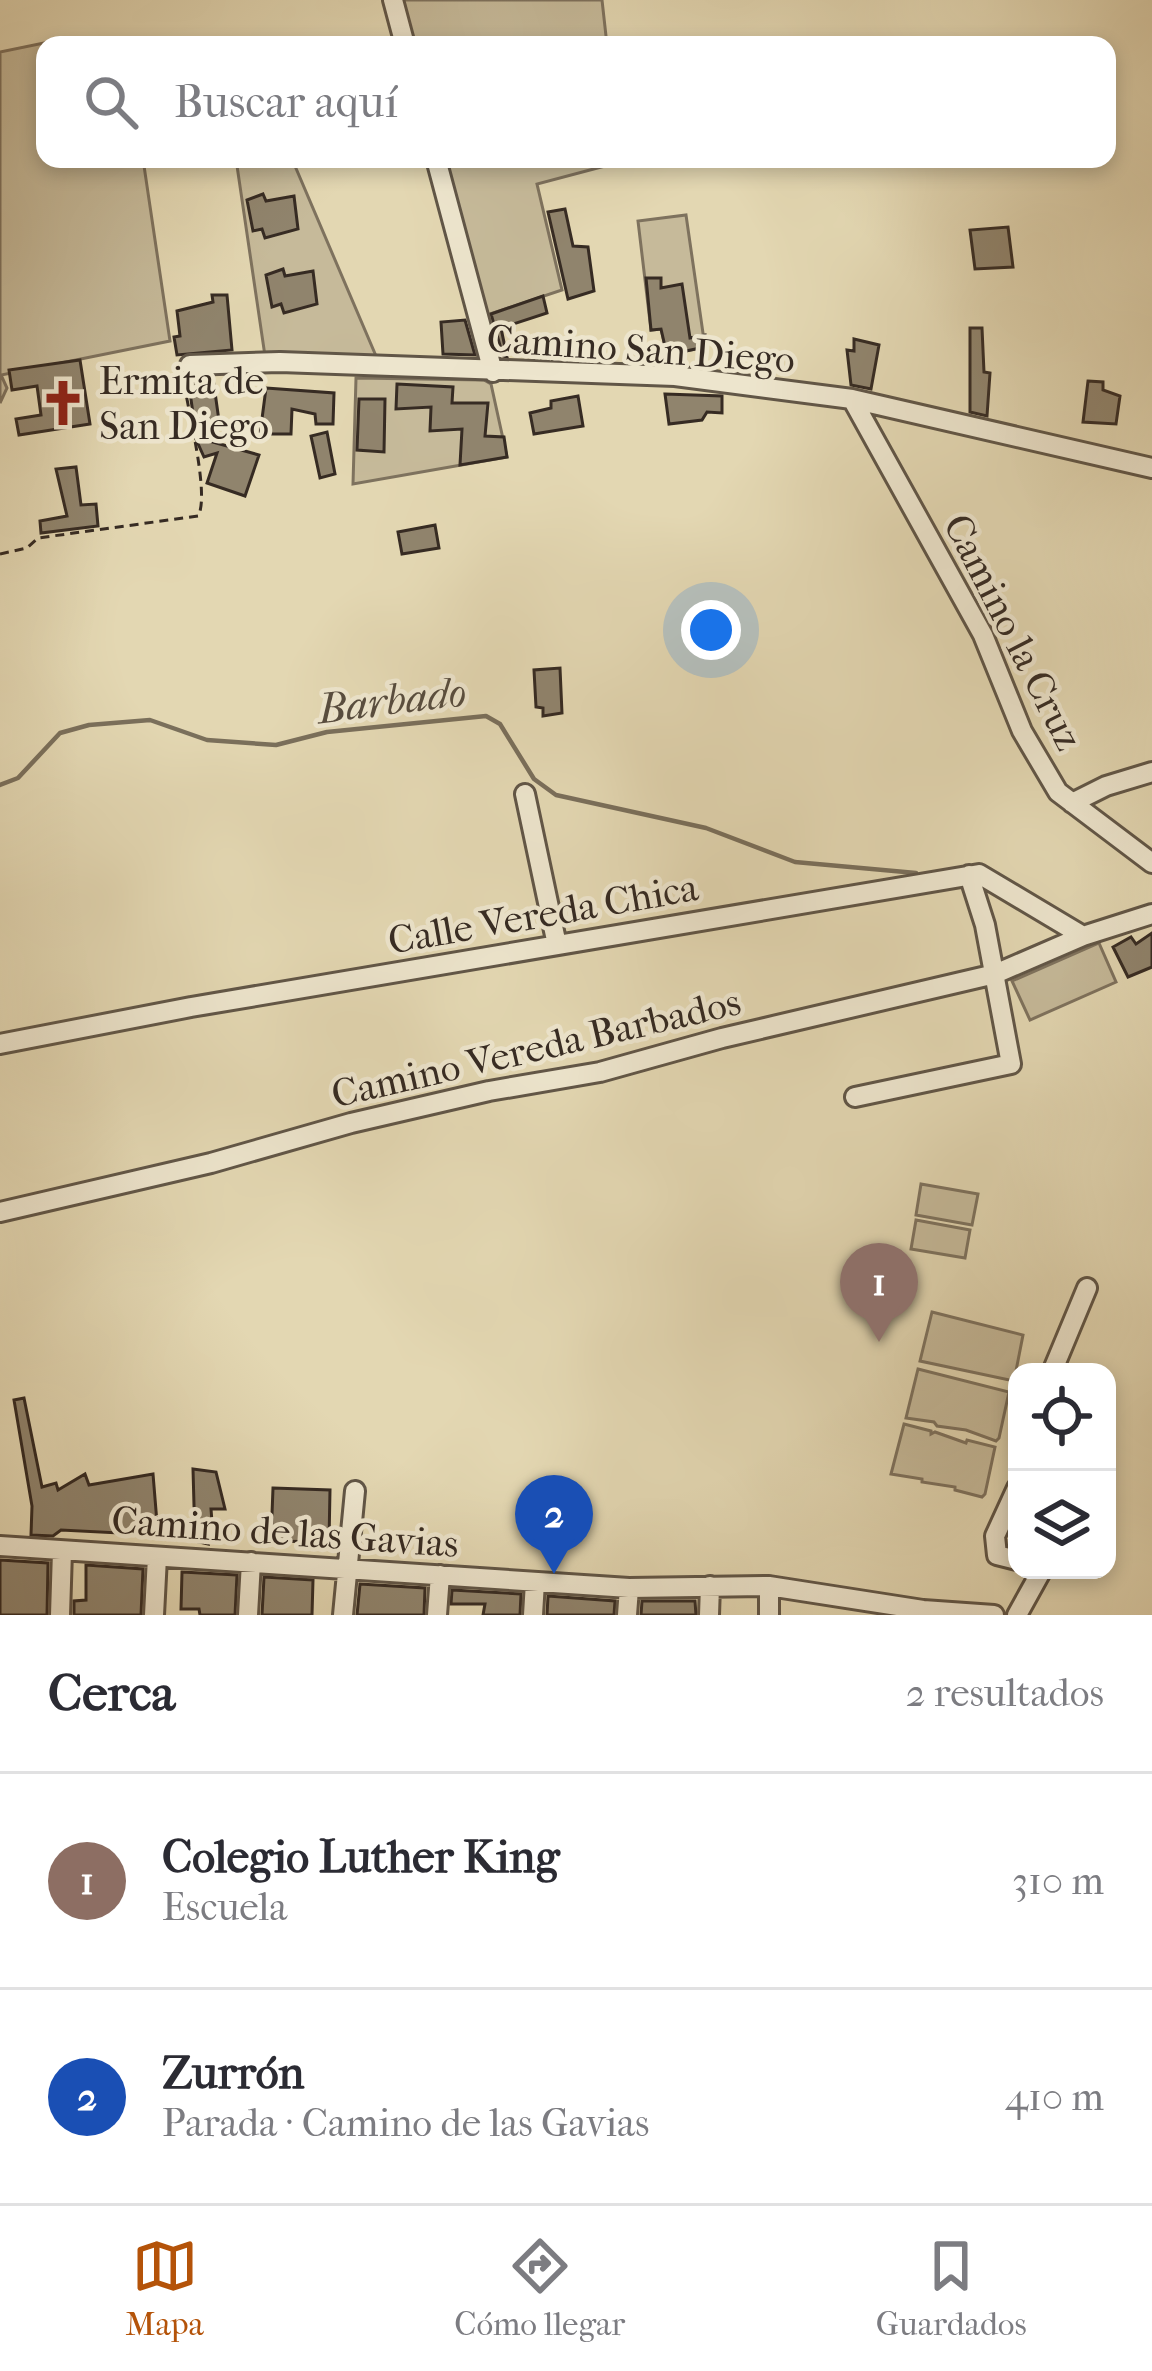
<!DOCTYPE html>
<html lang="es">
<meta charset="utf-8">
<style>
:root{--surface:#fff;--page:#f2f2f3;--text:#2b2b33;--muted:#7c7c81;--line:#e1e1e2;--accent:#b45309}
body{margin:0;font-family:"IM FELL French Canon",serif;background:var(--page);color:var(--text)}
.controls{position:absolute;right:36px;bottom:36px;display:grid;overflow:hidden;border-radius:24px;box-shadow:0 6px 18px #0003}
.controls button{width:108px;height:108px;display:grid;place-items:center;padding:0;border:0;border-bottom:3px solid var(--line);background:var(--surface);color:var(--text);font:60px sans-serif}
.you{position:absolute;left:711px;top:630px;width:42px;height:42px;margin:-30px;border:9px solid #fff;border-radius:50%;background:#1a73e8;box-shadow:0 0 0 18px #1a73e833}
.badge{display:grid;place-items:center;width:78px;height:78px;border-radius:50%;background:var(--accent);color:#fff;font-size:39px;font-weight:700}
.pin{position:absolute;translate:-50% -99px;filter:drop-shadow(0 3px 6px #0008)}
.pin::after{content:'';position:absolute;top:63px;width:42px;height:36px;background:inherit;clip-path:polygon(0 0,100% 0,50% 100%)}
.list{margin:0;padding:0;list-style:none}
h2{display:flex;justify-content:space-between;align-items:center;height:156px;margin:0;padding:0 48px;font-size:51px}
h2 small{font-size:39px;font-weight:400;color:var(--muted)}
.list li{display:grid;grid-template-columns:78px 1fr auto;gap:36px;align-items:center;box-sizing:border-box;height:216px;padding:0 48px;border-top:3px solid var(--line)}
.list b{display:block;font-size:45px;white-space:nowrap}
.list p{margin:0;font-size:39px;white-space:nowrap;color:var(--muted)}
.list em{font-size:39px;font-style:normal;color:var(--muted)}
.icon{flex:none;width:66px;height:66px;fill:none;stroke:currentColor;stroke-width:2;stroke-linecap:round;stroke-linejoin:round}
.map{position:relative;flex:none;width:1152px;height:1615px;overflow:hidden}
.search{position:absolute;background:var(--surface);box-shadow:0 6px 18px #0003;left:36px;right:36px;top:36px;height:132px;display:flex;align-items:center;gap:30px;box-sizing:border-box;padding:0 42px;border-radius:24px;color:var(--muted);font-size:45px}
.sheet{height:588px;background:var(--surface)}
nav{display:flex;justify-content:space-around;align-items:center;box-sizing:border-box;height:168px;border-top:3px solid var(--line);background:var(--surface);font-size:33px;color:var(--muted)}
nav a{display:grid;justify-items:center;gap:6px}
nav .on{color:var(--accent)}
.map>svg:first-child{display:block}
.green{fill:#c6ba9a;stroke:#7e725e;stroke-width:3}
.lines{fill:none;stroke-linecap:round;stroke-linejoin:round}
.stream{stroke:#7a6f5b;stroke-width:4.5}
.building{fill:#90846d;stroke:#362b23;stroke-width:3}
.minor-casing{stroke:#615647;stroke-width:24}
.path{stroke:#362b23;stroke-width:3;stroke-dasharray:9 6;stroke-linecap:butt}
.minor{stroke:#ede5cd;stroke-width:18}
.labels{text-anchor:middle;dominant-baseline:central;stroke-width:9;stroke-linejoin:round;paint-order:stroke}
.street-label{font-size:39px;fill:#362b23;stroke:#ede5cd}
.poi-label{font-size:39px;fill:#362b23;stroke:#ede5cd;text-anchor:start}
.water-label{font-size:42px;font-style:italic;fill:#584d3f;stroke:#ede5cd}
</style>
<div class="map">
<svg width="1152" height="1615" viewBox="0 0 1152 1615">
<rect width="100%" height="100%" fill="#e3d7b2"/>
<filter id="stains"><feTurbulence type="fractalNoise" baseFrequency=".00167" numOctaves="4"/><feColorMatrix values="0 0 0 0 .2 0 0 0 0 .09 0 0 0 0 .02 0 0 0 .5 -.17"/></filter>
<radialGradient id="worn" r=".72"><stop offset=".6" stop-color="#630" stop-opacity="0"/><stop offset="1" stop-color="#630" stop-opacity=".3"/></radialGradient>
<!-- green -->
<path class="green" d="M393 0H602L607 45H406Z
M68 38 92 45H45V159H143L170 341 1 375 7 388 0 403V52Z
M236 159H292L376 356H265Z
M437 159H620V162L537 184 562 290 481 317Z
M686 215 705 347 667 355 661 329 651 330 638 221Z
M356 378 484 380 491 384 507 457 353 484Z
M1099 943 1116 982 1030 1020 1012 981Z
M921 1184 978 1194 972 1225 916 1215Z
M916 1220 970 1230 965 1258 911 1249Z
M932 1312 1023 1335 1014 1381 920 1361Z
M918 1369 1009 1392 999 1438 996 1441 966 1430 937 1426 934 1422 906 1418Z
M904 1424 931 1431V1434L935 1432 966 1443 967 1440 995 1447 985 1494 982 1497 955 1490V1487L922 1482V1479L891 1474Z"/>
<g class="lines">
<!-- stream -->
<path class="stream" d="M0 785 18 778 60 733 89 725 150 720 207 740 276 745 327 732 486 716 500 724 534 779 556 795 706 828 795 862 916 873"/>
</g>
<!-- building -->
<path class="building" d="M263 194 266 201 294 196 298 229 265 238 262 229 253 231 247 200Z
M565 209 573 246 588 247 594 291 568 299 548 212Z
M1008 227 1013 267 975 269 970 230Z
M283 269 285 276 313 271 317 304 284 313 281 304 272 307 266 275Z
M646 278H661V288L682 284 690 338 705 335V347L667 355 661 329 651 330Z
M212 295H227L232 350 177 355 174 337 180 336 177 311 213 302Z
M543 296 547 313 501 328 507 357 503 356 491 314Z
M465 320 475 355 443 354 441 322Z
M970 328H982L984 372 990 373 987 416 970 412Z
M854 339 879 345 871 389 851 385 847 350 854 351Z
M80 360 90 424 19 435 16 419 41 415 37 386 12 390 9 370Z
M188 378H213L220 428 196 435Z
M1088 381 1103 382V390L1120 396 1116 424 1083 422Z
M397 384 453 387 452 403H488L485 436 504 437 507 457 460 465 462 429 430 431 431 407 396 409Z
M266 388 334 393 333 424H316L315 414 292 409 291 434H260Z
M665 394 722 396V413L707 412 702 420 669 424Z
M578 396 583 426 534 434 530 413 551 408V401Z
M359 399H385L384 452 357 450Z
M327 432 335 474 320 478 311 436Z
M195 437 259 455 245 496 207 483 217 453 204 457Z
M76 467 81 505 96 504 98 526 41 533 40 521 67 516 56 469Z
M435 525 439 548 402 554 398 532Z
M560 668 562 713 543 716V708L536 707 534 670Z
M1152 933V967L1128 977 1113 947 1131 937 1136 944Z
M24 1398 42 1487 56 1483 58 1490 85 1474 89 1485 153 1474 158 1535 61 1530 53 1536 31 1535 32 1506 14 1400Z
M193 1469 216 1472 225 1509H211L212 1522H203L208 1544 195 1541Z
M273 1488 330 1490 329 1542 271 1541Z
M0 1560 48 1563 47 1615H0Z
M86 1565 143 1569 141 1615H74V1601L86 1600Z
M182 1572 237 1575 235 1615H200L199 1609H181Z
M264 1577 313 1580 312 1615H262Z
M360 1584 425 1588 424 1615H357Z
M452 1590 521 1594 520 1615H483L485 1604H451Z
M548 1596 615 1601 614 1615H547Z
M642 1601H695L696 1615H641Z"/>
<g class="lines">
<defs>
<path id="minor" d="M393 0 405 45
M436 159 493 372
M190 365 280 362 675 376 852 399 1152 468
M852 399 983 635 1022 731 1058 792 1152 863
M525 794 557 945
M1072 803 1106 786 1152 772
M0 1044 191 1007 979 874 1083 936
M855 1097 1011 1064 985 925 969 875
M0 1212 211 1163 351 1123 489 1091 600 1072 722 1038 995 974 1083 936 1152 914
M1052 1372 1087 1288
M1017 1488 995 1536 997 1555 1017 1560
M0 1546 629 1588 769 1586 923 1610 994 1615
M769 1586V1615
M60 1615 62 1551
M154 1615 157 1557
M248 1615 251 1562
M343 1615 355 1491
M437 1615 440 1575
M533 1615 535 1582
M627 1615 629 1588
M709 1615 710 1586
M1017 1615 1042 1570"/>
</defs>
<!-- minor casing -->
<use href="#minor" class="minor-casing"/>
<!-- path -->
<path class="path" d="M0 554 27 548 38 538 198 516C210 496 188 411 184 382"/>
<!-- minor -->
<use href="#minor" class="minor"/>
</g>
<!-- icons -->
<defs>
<symbol id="church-bare" viewBox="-9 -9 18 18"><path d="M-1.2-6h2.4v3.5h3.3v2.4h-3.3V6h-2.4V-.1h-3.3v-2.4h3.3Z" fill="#8f2418" stroke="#ede5cd" stroke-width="2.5" paint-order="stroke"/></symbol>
</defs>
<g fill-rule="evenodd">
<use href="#church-bare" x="30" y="370" width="66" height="66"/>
</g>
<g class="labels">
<!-- street labels -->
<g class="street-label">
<text transform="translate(641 349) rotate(4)">Camino San Diego</text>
<text transform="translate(1013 632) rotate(63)">Camino la Cruz</text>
<text transform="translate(543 914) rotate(-10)">Calle Vereda Chica</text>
<text transform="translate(536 1048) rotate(-13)">Camino Vereda Barbados</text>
<text transform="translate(285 1532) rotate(4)">Camino de las Gavias</text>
</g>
<!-- poi labels -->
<g class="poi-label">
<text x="99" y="381">Ermita de<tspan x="99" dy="45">San Diego</tspan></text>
</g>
<!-- water labels -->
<g class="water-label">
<text transform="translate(392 701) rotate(-7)">Barbado</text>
</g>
</g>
<rect width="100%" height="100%" filter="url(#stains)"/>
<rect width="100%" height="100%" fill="url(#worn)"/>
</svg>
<div class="controls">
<button><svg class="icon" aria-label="locate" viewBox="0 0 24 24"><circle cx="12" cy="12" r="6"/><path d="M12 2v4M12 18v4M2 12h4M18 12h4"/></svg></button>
<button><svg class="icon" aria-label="layers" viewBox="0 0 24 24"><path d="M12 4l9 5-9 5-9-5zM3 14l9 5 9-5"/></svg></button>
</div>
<div class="you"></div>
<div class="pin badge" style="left:879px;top:1342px;background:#8d6e63">1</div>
<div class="pin badge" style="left:554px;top:1574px;background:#1a4fb4">2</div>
<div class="search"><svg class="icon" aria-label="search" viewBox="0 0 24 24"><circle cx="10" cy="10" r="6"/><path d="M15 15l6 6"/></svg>Buscar aquí</div>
</div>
<section class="sheet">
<h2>Cerca<small>2 resultados</small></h2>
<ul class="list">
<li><span class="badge" style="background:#8d6e63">1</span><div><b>Colegio Luther King</b><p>Escuela</p></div><em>310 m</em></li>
<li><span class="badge" style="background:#1a4fb4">2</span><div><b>Zurrón</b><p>Parada · Camino de las Gavias</p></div><em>410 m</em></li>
</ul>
</section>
<nav>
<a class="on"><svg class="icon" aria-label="map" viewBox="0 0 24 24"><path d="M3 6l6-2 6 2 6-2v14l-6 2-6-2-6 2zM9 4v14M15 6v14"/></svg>Mapa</a>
<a><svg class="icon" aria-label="directions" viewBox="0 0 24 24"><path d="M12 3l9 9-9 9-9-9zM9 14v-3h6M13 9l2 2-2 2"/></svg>Cómo llegar</a>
<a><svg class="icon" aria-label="saved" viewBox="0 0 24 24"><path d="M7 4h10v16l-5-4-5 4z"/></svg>Guardados</a>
</nav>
